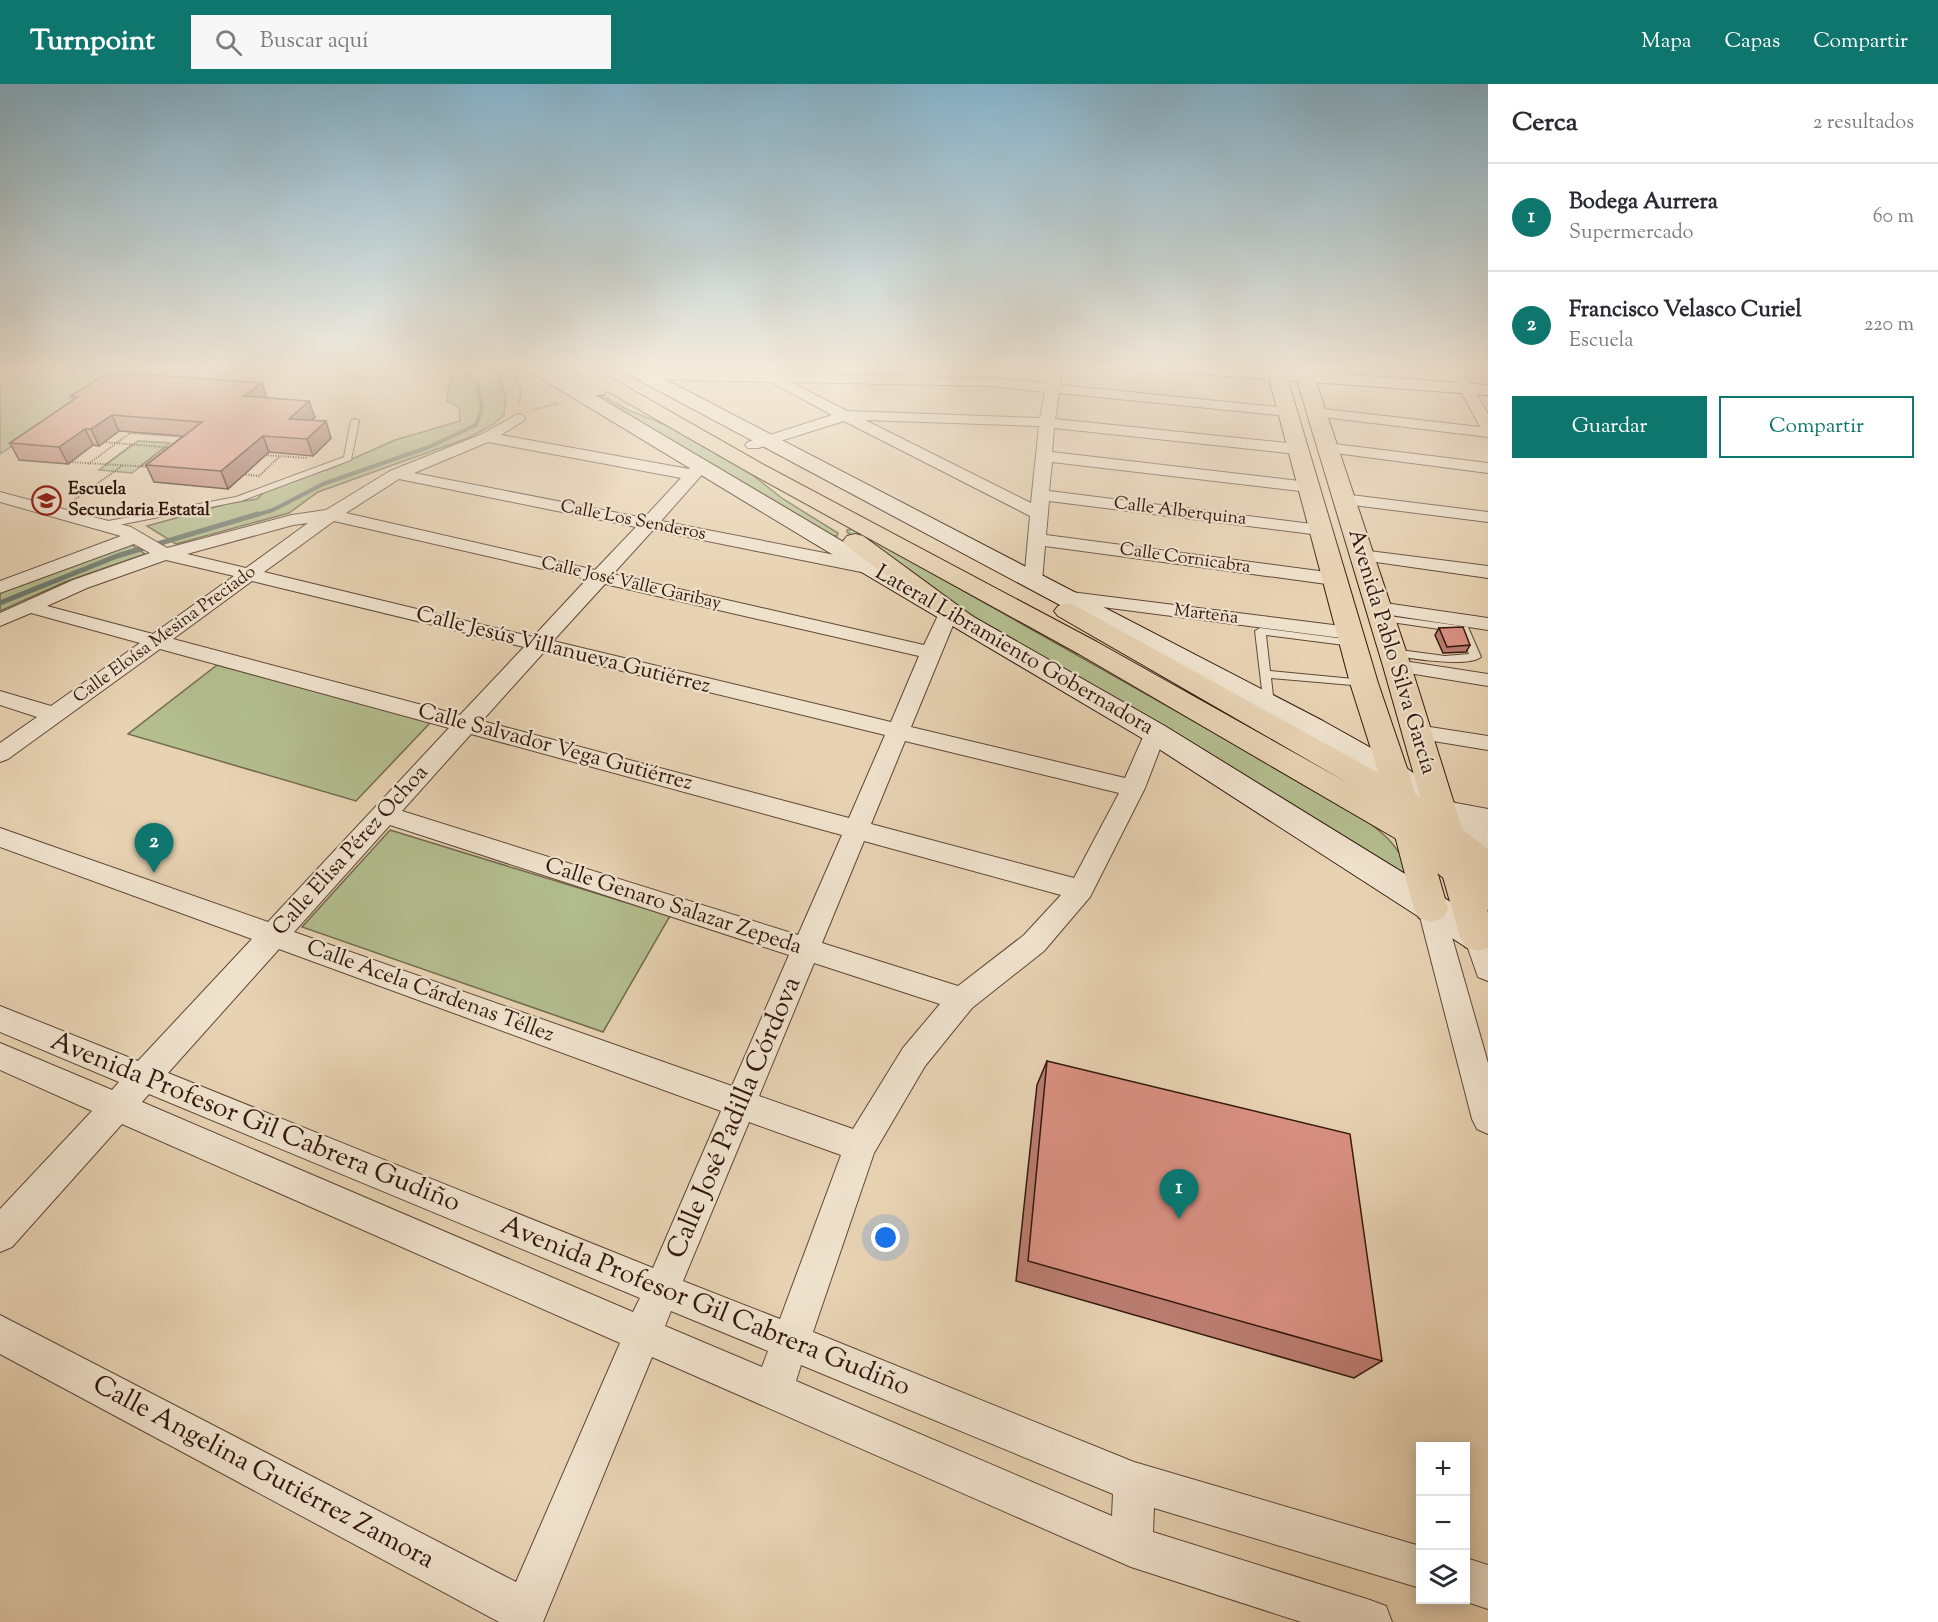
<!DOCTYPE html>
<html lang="es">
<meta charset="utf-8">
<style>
:root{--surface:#fff;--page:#f7f7f7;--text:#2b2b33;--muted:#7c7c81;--line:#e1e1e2;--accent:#0f766e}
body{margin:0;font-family:"Sorts Mill Goudy",serif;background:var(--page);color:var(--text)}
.controls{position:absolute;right:18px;bottom:18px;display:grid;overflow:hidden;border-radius:0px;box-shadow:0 3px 15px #0003}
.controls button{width:54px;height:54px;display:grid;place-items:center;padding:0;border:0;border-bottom:2px solid var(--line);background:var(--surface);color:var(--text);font:30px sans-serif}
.you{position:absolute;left:886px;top:1154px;width:21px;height:21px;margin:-15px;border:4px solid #fff;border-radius:50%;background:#1a73e8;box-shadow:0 0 0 9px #1a73e833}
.badge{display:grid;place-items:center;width:39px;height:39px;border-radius:50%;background:var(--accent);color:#fff;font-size:20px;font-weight:700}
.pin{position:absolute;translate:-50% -50px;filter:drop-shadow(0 2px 3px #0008)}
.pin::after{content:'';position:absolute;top:32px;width:21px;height:18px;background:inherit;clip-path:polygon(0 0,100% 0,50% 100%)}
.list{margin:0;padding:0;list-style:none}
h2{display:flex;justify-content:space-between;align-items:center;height:78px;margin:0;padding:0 24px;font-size:26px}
h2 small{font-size:20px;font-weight:400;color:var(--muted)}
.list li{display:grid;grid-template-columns:39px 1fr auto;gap:18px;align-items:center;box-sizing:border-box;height:108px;padding:0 24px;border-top:2px solid var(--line)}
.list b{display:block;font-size:22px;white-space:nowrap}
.list p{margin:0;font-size:20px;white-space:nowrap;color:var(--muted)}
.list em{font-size:20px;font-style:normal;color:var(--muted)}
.actions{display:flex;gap:12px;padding:18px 24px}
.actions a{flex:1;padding:14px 0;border:2px solid var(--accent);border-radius:0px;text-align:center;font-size:21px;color:var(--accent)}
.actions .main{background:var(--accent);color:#fff}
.icon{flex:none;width:33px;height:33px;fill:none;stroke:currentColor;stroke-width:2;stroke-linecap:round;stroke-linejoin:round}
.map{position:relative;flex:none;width:1488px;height:1538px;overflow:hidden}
header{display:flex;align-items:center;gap:36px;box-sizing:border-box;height:84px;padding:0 30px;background:var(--accent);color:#fff}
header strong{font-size:28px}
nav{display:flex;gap:33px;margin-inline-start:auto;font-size:21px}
.search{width:420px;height:54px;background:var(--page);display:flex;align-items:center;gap:15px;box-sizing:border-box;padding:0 21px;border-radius:0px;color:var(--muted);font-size:22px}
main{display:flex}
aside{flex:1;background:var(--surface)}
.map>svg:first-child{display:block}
.green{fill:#b3bd8e;stroke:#736a4e;stroke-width:1.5}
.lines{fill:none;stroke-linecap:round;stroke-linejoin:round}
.stream-far1{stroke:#6f786b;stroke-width:4}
.stream{stroke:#6f786b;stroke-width:5}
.lane-casing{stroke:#604636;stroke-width:2}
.street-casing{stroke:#604636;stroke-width:2}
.secondary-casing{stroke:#33170d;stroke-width:2}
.primary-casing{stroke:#33170d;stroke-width:2}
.highway-casing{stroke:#33170d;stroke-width:2}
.path{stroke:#33170d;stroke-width:2;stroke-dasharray:1 1.5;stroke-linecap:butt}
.lane{fill:#efe2cd;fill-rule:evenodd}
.street{fill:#efe2cd;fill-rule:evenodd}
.secondary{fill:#efe2cd;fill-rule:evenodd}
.primary{fill:#e7d2b2;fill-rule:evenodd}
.highway{fill:#e7d2b2;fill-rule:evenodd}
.wall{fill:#bb7d71;stroke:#33170d;stroke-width:1.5}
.shaded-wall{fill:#99665c;stroke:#33170d;stroke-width:1.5}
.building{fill:#da9183;stroke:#33170d;stroke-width:1.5}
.labels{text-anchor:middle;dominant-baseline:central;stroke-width:4.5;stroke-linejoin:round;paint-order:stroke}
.far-poi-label{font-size:18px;font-weight:bold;fill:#33170d;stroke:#efe2cd;text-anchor:start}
.far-street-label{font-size:18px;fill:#33170d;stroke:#efe2cd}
.street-label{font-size:22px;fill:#33170d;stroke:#efe2cd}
.near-street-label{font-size:27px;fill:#33170d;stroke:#efe2cd}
</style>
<header>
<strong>Turnpoint</strong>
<div class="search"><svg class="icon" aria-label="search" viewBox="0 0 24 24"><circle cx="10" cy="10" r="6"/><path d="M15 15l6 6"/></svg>Buscar aquí</div>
<nav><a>Mapa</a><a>Capas</a><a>Compartir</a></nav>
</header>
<main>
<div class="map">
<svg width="1488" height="1538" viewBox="0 0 1488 1538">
<rect width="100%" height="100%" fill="#e7d2b2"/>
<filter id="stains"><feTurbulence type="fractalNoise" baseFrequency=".00333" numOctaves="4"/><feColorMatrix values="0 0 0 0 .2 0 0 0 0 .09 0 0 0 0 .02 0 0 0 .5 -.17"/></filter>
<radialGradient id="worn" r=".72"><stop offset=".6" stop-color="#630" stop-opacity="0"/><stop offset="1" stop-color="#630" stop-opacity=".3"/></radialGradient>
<!-- green -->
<path class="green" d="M0 283H239L212 303 112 296 0 370Z
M441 283H474L497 288 506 313 504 331 494 340 468 354 318 408 289 429 176 460 147 442 230 419 257 415 265 407 334 383 395 356 460 337 459 323 447 317 449 299 454 293 440 289Z
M584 302 626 325 690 351 741 382 783 415 838 449 837 452H831L580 303Z
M138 357 170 359 132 389 99 386Z
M854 445 1353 727C1385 749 1402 763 1415 802L974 537 847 448V446Z
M128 458 145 470 65 498 0 527V507Z
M217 581 431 638 356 717 128 650Z
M390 746 670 832 603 948 302 843Z"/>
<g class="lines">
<!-- stream-far1 -->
<path class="stream-far1" d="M253 432 273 426 323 400 429 363 476 341 482 324 477 299 458 283"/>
<!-- stream -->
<path class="stream" d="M0 519 117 472 258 430"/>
<defs>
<path id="lane" d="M355 335 359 337 351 376 241 417 103 444 98 441 103 438 236 413 344 373 351 337Z
M1381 531 1468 543 1481 573C1468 584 1406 574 1388 570L1387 568 1392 565 1445 572 1469 570 1460 548 1377 536V532Z
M1260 544 1352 556 1357 559 1352 562 1266 551 1270 587 1364 596 1370 599 1364 602 1271 594 1274 620 1268 624 1264 623 1255 547Z"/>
<path id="street" d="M1049 283H1063L1060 301 1287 324 1294 328 1287 332 1059 309 1055 335 1297 360 1305 365 1297 370 1054 344 1052 368 1308 398 1316 403 1308 408 1052 378 1049 407 1320 441 1326 442 1329 446 1326 450 1320 451 1049 417 1046 451 1334 489 1341 491 1343 495 1341 499 1334 501 1045 462 1042 497 1040 501H1026L1024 497 1030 432 844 337 758 364H748L745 361 748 358 832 331 771 298 644 295 637 291 644 287 990 294 1046 299ZM790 298 990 302 1045 308 1040 334 847 327ZM865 336 1039 342 1031 419Z
M1463 294 1468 295 1488 330V353L1315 332 1308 328 1315 324 1480 343 1456 298Z
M518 330 523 331 525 334 523 337 501 351 689 385 695 379H707L709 382 707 385 661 437 871 478 878 480 880 484 878 488 871 490 653 446 613 490 924 561 941 525H955L958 529 911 643 1125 694 1147 644 1155 642 1163 644 1166 649 1145 704 1090 813 1044 867 972 924 925 982 874 1069 813 1248 1134 1378 1420 1462V1504L1154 1424 1153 1448 1370 1516 1386 1522 1392 1538H1301L1131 1483 652 1273 543 1538H499L0 1270V1231L516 1498 620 1259 122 1040 12 1163 0 1168V1125L92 1027 0 986V959L112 1006 119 998 0 948V922L138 977 252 855 0 763V744L268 838 449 644 160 565 8 675 0 678V659L37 633 0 621V607L51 622 140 559 31 529 0 542V529L73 496 150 469 134 460 0 509V497L121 452 0 418V408L131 443 167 464 292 431 326 426 390 387 482 350ZM488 358 681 394 644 434 414 389ZM399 395 636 443 595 486 346 429ZM334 437 587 495 533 553 264 488ZM308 439 246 484 187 470 293 441ZM166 476 234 492 153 550 47 522 87 504ZM252 497 524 563 460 631 173 555ZM605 500 919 572 891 638 553 557ZM544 568 885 651 849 734 482 637ZM471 650 842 751 798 851 402 727ZM905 657 1119 709 1074 794 871 740ZM390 741 789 871 732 1002 294 848ZM864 757 1061 811 1024 851 958 902 822 859ZM279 865 721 1027 653 1184 168 989ZM814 879 940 920 903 964 853 1045 759 1012ZM149 1010 640 1214 633 1228 142 1018ZM749 1038 841 1071 780 1235 683 1197ZM671 1227 768 1267 762 1283 665 1242ZM801 1281 1113 1410 1112 1432 796 1297Z
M1326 359 1488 379V389L1320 367 1318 364Z
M1343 410 1488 428V438L1337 419 1335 415Z
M1361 466 1488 482V494L1355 475 1352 471 1355 467Z
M1063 507 1349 543 1356 545 1359 549 1356 553 1349 555 1056 517 1053 513 1056 509Z
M1378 518 1488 534V546L1371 528 1368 524 1371 520Z
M1397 576 1488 590V602L1390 586 1387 582 1390 578Z
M1417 641 1488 652V666L1409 653 1406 648 1409 643Z
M1440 716 1488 725V743L1431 731 1428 725 1431 719Z
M1431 815 1441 818 1444 825 1488 979V1050L1477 1045 1472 1035 1418 825 1421 818Z
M1478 842 1488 846V897L1478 893 1464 853 1468 845Z
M1466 1474 1488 1481V1525L1461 1516H1466Z"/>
<path id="secondary" d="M526 283H548L879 479 1165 642 1488 841V873L1475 869 1145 656 863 489 529 287Z
M619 283H641L1323 637 1405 683 1488 743V772L1476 768 1383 697 1303 651 622 287Z
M1165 283H1247L1488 301V311L1174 288 1168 287Z"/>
<path id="primary" d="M1266 283H1284L1378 599 1409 690 1448 825 1443 834 1431 838 1419 834 1414 825 1379 690 1350 599Z
M1293 283H1311L1411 582 1488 828V864L1478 867 1465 863 1460 853 1383 582Z"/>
<path id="highway" d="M539 283H562L585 294 570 283H592L764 381 1097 558 1348 699 1058 532 1054 527 1058 522 1067 519 1076 522 1413 708 1488 765V826L1476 822 1400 757 1079 570 750 389 607 307 604 311H592L542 287Z
M855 450 863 452 979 537 983 542 979 547 970 550 961 547 847 462 843 457 847 452Z"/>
</defs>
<!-- lane casing -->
<use href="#lane" class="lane-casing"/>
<!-- street casing -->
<use href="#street" class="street-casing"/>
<!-- secondary casing -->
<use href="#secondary" class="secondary-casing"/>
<!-- primary casing -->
<use href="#primary" class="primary-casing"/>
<!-- highway casing -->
<use href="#highway" class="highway-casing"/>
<!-- path -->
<path class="path" d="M512 283 521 308 519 320
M532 326 559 319
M130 349 186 353
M104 358 172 364
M263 371 307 374
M70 378 150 383
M88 380 130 349
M105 381 133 360
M141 382 165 363
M241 390 259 392 280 372
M74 416 122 382"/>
<!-- lane -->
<use href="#lane" class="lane"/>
<!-- street -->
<use href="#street" class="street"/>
<!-- secondary -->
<use href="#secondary" class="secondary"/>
<!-- primary -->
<use href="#primary" class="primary"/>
<!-- highway -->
<use href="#highway" class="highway"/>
</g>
<!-- wall -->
<path class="wall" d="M262 299 267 314 315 333 312 336 331 354 313 372 269 368 228 405 154 398 146 381 183 352 119 347 99 362 93 361 68 380 19 376 10 359 73 316 71 312Z
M1439 544 1470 561 1466 568 1443 569 1435 551Z
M1047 977 1382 1277 1354 1294 1016 1197 1037 1001Z"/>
<!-- shaded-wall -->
<path class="shaded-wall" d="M262 299 267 315 244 312Z
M309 317 315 333 295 351 289 335Z
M112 331 119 347 99 362 91 345Z
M326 337 331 354 313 372 307 355Z
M85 345 93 361 68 380 59 363Z
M263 352 269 368 228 405 221 387Z"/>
<!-- building -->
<path class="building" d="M109 288 262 299 244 312 309 317 289 335 326 337 307 355 263 352 221 387 146 381 202 338 112 331 91 345H85L59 363 10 359 78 313 71 312Z
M1463 543 1470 561 1447 563 1439 544Z
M1047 977 1350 1050 1382 1277 1028 1177Z"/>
<!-- sky -->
<linearGradient id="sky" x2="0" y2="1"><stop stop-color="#87b6cf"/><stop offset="0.57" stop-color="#f4ebdc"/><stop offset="1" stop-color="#f4ebdc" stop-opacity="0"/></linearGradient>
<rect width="1488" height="498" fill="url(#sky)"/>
<!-- icons -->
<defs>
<symbol id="school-ring" viewBox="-11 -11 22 22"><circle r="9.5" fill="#efe2cd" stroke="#8f2418" stroke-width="1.5"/><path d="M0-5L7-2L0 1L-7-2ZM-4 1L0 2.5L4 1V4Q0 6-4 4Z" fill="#8f2418"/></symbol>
</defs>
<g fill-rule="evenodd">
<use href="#school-ring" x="30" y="400" width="33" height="33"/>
</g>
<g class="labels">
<!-- far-poi labels -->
<g class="far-poi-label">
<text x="68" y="406">Escuela<tspan x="68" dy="21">Secundaria Estatal</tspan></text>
</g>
<!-- far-street labels -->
<g class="far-street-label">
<text transform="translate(1180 428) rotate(7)">Calle Alberquina</text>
<text transform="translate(633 437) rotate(11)">Calle Los Senderos</text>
<text transform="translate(1185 475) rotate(8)">Calle Cornicabra</text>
<text transform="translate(631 500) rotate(13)">Calle José Valle Garibay</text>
<text transform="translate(1206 531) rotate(7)">Marteña</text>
<text transform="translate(165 551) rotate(-36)">Calle Eloísa Mesina Preciado</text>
</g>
<!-- street labels -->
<g class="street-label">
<text transform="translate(563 567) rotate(14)">Calle Jesús Villanueva Gutiérrez</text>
<text transform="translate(1014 567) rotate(30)">Lateral Libramiento Gobernadora</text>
<text transform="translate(1391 568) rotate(73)">Avenida Pablo Silva García</text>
<text transform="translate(555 664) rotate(15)">Calle Salvador Vega Gutiérrez</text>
<text transform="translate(351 767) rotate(-48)">Calle Elisa Pérez Ochoa</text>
<text transform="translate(673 823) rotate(18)">Calle Genaro Salazar Zepeda</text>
<text transform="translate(430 908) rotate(20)">Calle Acela Cárdenas Téllez</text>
</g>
<!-- near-street labels -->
<g class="near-street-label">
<text transform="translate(735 1034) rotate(-67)">Calle José Padilla Córdova</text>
<text transform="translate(255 1039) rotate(22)">Avenida Profesor Gil Cabrera Gudiño</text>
<text transform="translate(705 1223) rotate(22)">Avenida Profesor Gil Cabrera Gudiño</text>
<text transform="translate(263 1389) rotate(28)">Calle Angelina Gutiérrez Zamora</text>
</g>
</g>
<rect width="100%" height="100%" filter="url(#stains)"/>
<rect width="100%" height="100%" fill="url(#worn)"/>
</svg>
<div class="controls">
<button>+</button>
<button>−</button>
<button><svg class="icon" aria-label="layers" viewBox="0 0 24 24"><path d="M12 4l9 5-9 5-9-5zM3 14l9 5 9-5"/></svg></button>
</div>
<div class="you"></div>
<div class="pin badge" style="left:1179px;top:1135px">1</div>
<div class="pin badge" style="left:154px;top:789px">2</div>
</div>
<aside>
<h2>Cerca<small>2 resultados</small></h2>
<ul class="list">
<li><span class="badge">1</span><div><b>Bodega Aurrera</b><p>Supermercado</p></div><em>60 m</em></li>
<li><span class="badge">2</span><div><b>Francisco Velasco Curiel</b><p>Escuela</p></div><em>220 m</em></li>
</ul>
<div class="actions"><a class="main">Guardar</a><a>Compartir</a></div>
</aside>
</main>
